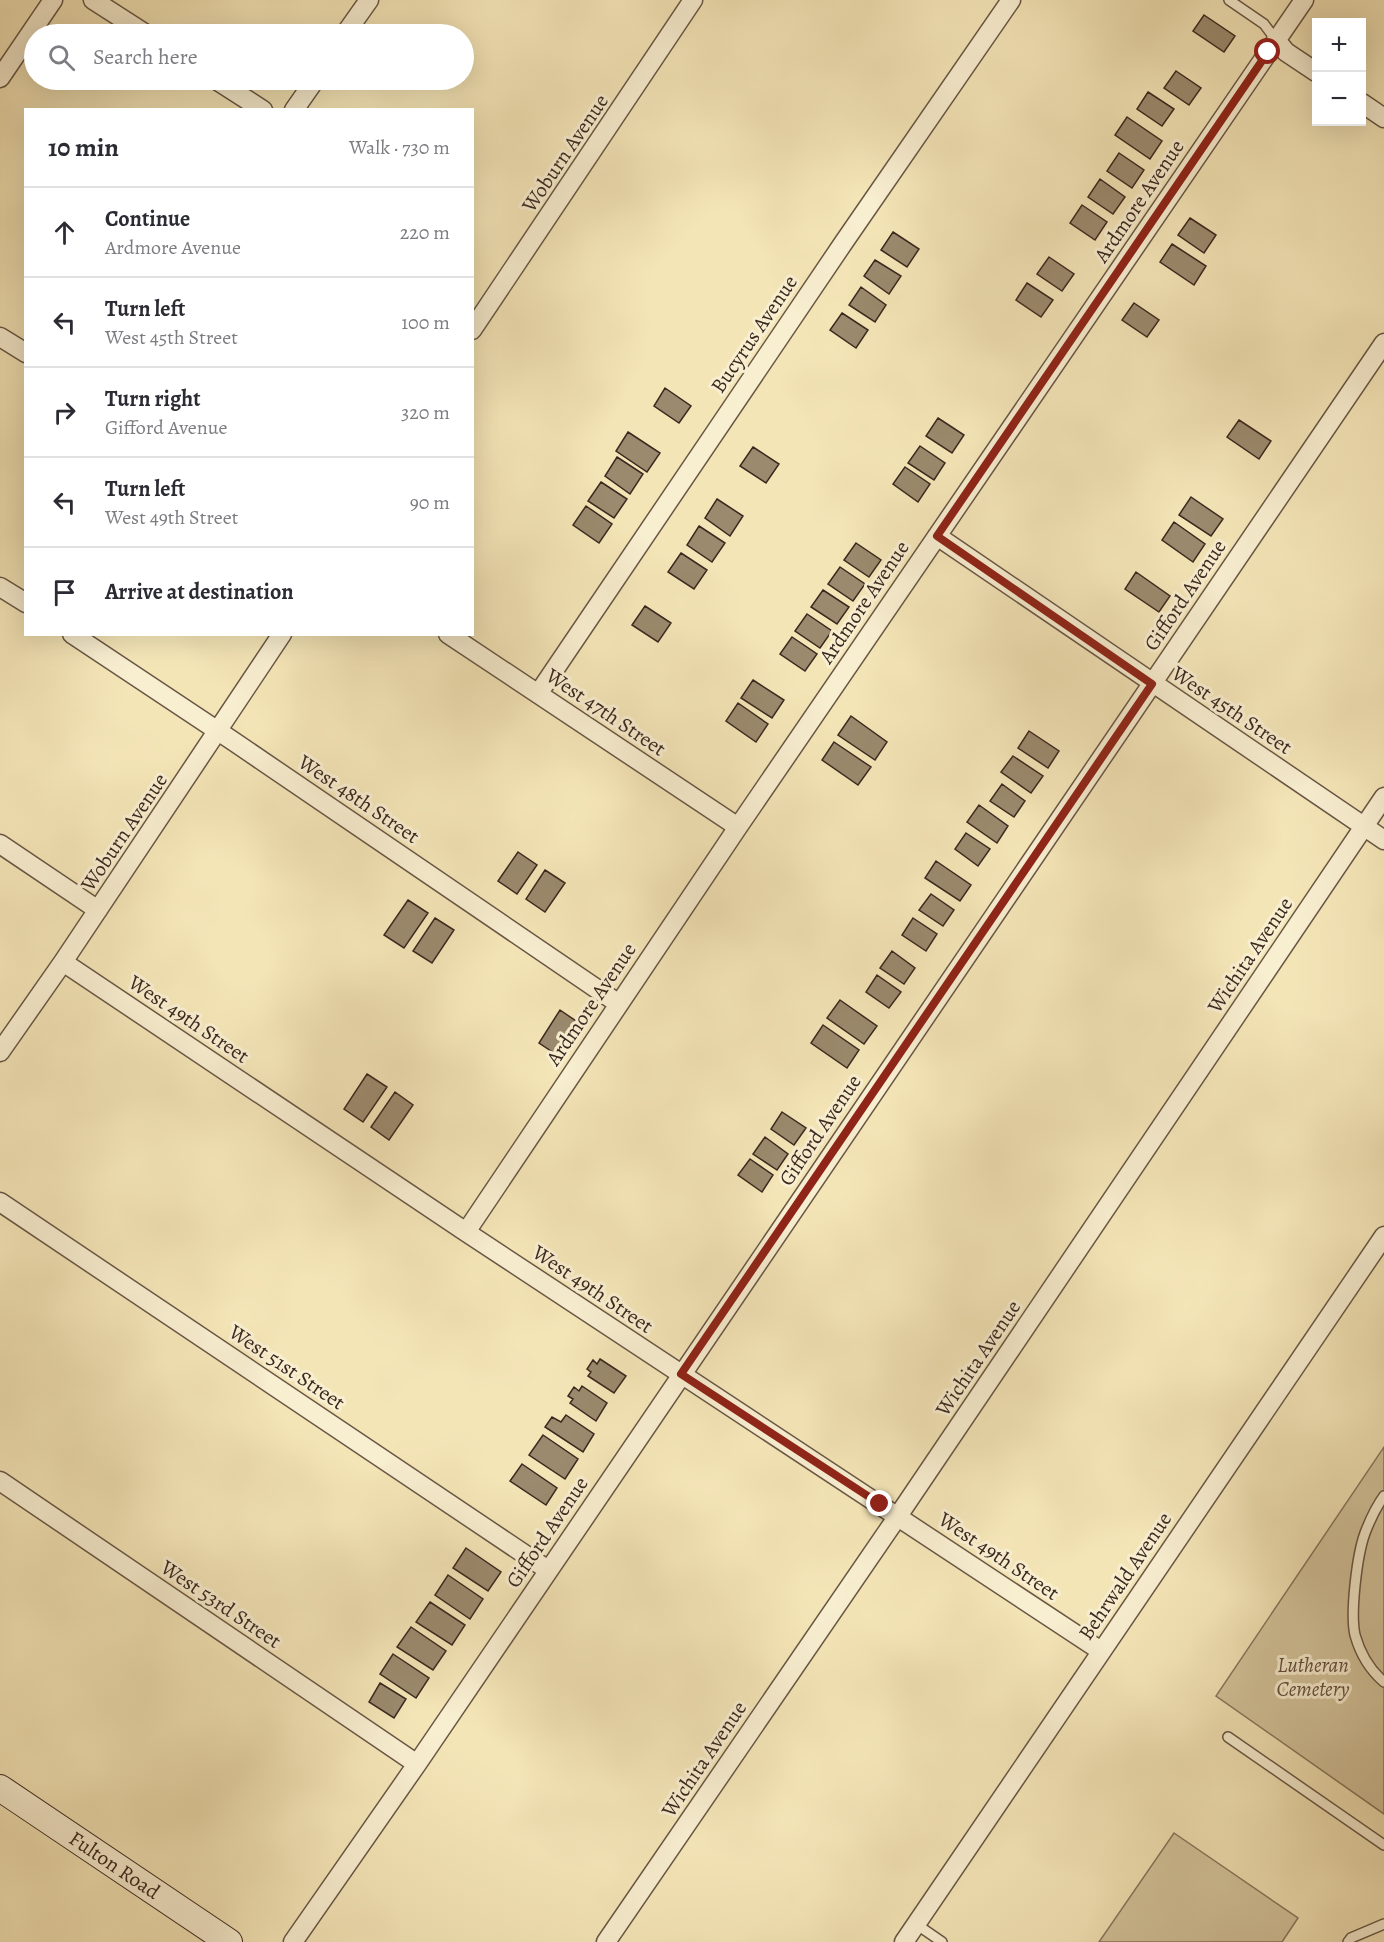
<!DOCTYPE html>
<meta charset="utf-8">
<style>
:root{--surface:#fff;--page:#f7f7f7;--text:#2b2b33;--muted:#7c7c81;--line:#e1e1e2}
body{margin:0;font-family:Alegreya,serif;background:var(--page);color:var(--text)}
.controls{position:absolute;right:18px;top:18px;display:grid;overflow:hidden;border-radius:0px;box-shadow:0 6px 24px #0002}
.controls button{width:54px;height:54px;display:grid;place-items:center;padding:0;border:0;border-bottom:2px solid var(--line);background:var(--surface);color:var(--text);font:30px sans-serif}
.stop{position:absolute;width:18px;height:18px;margin:-14px;border:4px solid #8f2418;border-radius:50%;background:#fff}
.stop.end{background:#8f2418;border-color:#fff;box-shadow:0 2px 6px #0008}
.list{margin:0;padding:0;list-style:none}
h2{display:flex;justify-content:space-between;align-items:center;height:78px;margin:0;padding:0 24px;font-size:26px}
h2 small{font-size:20px;font-weight:400;color:var(--muted)}
.list li{display:grid;grid-template-columns:39px 1fr auto;gap:18px;align-items:center;box-sizing:border-box;height:90px;padding:0 24px;border-top:2px solid var(--line)}
.list b{display:block;font-size:22px;white-space:nowrap}
.list p{margin:0;font-size:20px;white-space:nowrap;color:var(--muted)}
.list em{font-size:20px;font-style:normal;color:var(--muted)}
.icon{flex:none;width:33px;height:33px;fill:none;stroke:currentColor;stroke-width:2;stroke-linecap:round;stroke-linejoin:round}
.map{position:relative;flex:none;width:1384px;height:1942px;overflow:hidden}
.search{position:absolute;background:var(--surface);box-shadow:0 6px 24px #0002;left:24px;top:24px;width:450px;height:66px;display:flex;align-items:center;gap:15px;box-sizing:border-box;padding:0 21px;border-radius:33px;color:var(--muted);font-size:22px}
.panel{position:absolute;background:var(--surface);box-shadow:0 6px 24px #0002;left:24px;top:108px;width:450px;height:528px;border-radius:0px}
.map>svg:first-child{display:block}
.green{fill:#d5c59d;stroke:#88765e;stroke-width:1.5}
.building{fill:#9b8a6e;stroke:#3b281f;stroke-width:1.5}
.lines{fill:none;stroke-linecap:round;stroke-linejoin:round}
.lane-casing{stroke:#695745;stroke-width:12}
.street-casing{stroke:#695745;stroke-width:21}
.secondary-casing{stroke:#3b281f;stroke-width:28}
.lane{stroke:#f8eed0;stroke-width:9}
.street{stroke:#f8eed0;stroke-width:18}
.secondary{stroke:#f8eed0;stroke-width:26}
.route{stroke:#8f2418;stroke-width:8}
.labels{text-anchor:middle;dominant-baseline:central;stroke-width:6;stroke-linejoin:round;paint-order:stroke}
.street-label{font-size:21px;fill:#3b281f;stroke:#f8eed0}
.park-label{font-size:21px;font-style:italic;fill:#624f3e;stroke:#f8eed0}
</style>
<div class="map">
<svg width="1384" height="1942" viewBox="0 0 1384 1942">
<rect width="100%" height="100%" fill="#f4e5b7"/>
<filter id="stains"><feTurbulence type="fractalNoise" baseFrequency=".00333" numOctaves="4"/><feColorMatrix values="0 0 0 0 .2 0 0 0 0 .09 0 0 0 0 .02 0 0 0 .5 -.17"/></filter>
<radialGradient id="worn" r=".72"><stop offset=".6" stop-color="#630" stop-opacity="0"/><stop offset="1" stop-color="#630" stop-opacity=".3"/></radialGradient>
<!-- green -->
<path class="green" d="M1384 1447V1814L1216 1696Z
M1174 1833 1298 1918 1282 1942H1099Z"/>
<!-- building -->
<path class="building" d="M1204 15 1235 36 1224 52 1193 31Z
M1176 71 1201 88 1189 105 1164 88Z
M1148 92 1174 109 1162 126 1137 109Z
M1127 117 1162 141 1150 159 1115 135Z
M1119 153 1144 170 1132 188 1107 171Z
M1100 179 1125 197 1113 214 1088 197Z
M1082 205 1107 222 1095 240 1070 223Z
M1190 218 1216 235 1204 253 1178 235Z
M893 232 919 249 907 267 881 250Z
M1172 244 1206 266 1194 285 1160 262Z
M1049 257 1074 274 1062 291 1037 274Z
M875 260 901 276 889 294 864 276Z
M1027 283 1053 300 1041 317 1016 300Z
M861 287 886 305 875 322 849 305Z
M1134 303 1159 320 1147 337 1122 320Z
M842 313 868 330 856 348 830 330Z
M665 388 691 406 679 423 654 406Z
M938 418 964 435 952 453 926 436Z
M1239 420 1271 441 1259 459 1227 437Z
M628 432 660 453 647 472 616 451Z
M920 446 945 463 934 480 908 463Z
M753 447 779 464 766 483 740 466Z
M617 457 643 474 630 494 605 476Z
M905 467 930 484 918 502 893 484Z
M601 482 627 499 614 518 588 501Z
M1191 497 1223 519 1211 536 1179 515Z
M717 499 743 516 730 536 705 518Z
M586 506 612 524 599 543 573 525Z
M1174 522 1205 544 1193 562 1162 540Z
M699 526 725 543 712 562 687 545Z
M856 543 881 560 869 577 844 560Z
M681 553 707 570 694 589 668 572Z
M840 567 865 584 853 601 828 584Z
M1136 572 1170 596 1159 612 1125 589Z
M823 590 849 607 837 624 811 607Z
M645 606 671 623 658 642 632 625Z
M807 614 832 631 820 648 795 631Z
M792 637 817 654 805 671 780 654Z
M753 680 784 700 772 718 741 698Z
M738 703 768 724 756 742 726 721Z
M851 716 887 742 875 760 838 735Z
M1029 731 1059 751 1048 768 1018 748Z
M834 742 871 767 858 785 822 760Z
M1013 756 1043 776 1031 793 1001 772Z
M1002 784 1025 801 1014 817 990 801Z
M979 805 1008 826 997 843 967 822Z
M966 833 990 849 978 866 955 849Z
M518 852 537 865 517 894 498 881Z
M936 861 971 885 960 901 925 878Z
M545 870 565 883 545 912 526 899Z
M931 894 954 910 943 926 919 910Z
M408 900 428 913 404 948 384 935Z
M435 918 454 930 432 963 413 951Z
M913 918 937 934 926 951 902 935Z
M892 951 915 968 904 984 880 968Z
M877 975 901 992 889 1008 866 992Z
M840 1000 877 1026 864 1044 827 1018Z
M560 1010 579 1023 557 1055 539 1043Z
M823 1025 859 1050 847 1068 811 1043Z
M367 1074 387 1087 363 1122 344 1109Z
M395 1092 413 1105 389 1140 371 1127Z
M782 1112 806 1128 794 1145 771 1129Z
M765 1137 788 1154 777 1170 753 1154Z
M750 1159 773 1175 762 1192 738 1175Z
M600 1359 626 1376 614 1393 588 1376 591 1372 587 1369 593 1360 597 1364Z
M582 1386 607 1403 596 1421 570 1403 573 1399 568 1396 574 1387 579 1391Z
M566 1415 594 1434 583 1452 545 1427 552 1417 561 1422Z
M543 1435 578 1459 565 1479 529 1455Z
M522 1464 557 1488 546 1505 510 1481Z
M466 1548 501 1572 488 1591 453 1568Z
M448 1575 483 1599 470 1619 435 1595Z
M430 1602 465 1625 452 1645 416 1622Z
M411 1627 446 1651 433 1670 397 1647Z
M393 1654 429 1678 416 1698 380 1674Z
M380 1683 406 1699 394 1718 369 1702Z"/>
<g class="lines">
<defs>
<path id="lane" d="M1229 0 1264 24 1276 40
M1384 1496C1376 1507 1370 1520 1365 1533 1357 1555 1350 1613 1355 1635 1360 1653 1370 1670 1384 1682
M1228 1737 1384 1845
M916 1924 942 1942
M1348 1942 1351 1938 1384 1924"/>
<path id="street" d="M93 0 146 34
M345 34 369 0
M1276 40 1286 52 1316 72
M0 78 53 0
M216 80 263 110
M1362 103 1384 118
M294 110 315 80
M472 330 693 0
M0 337 26 353
M937 536 1384 840
M0 587 26 603
M72 634 233 741 619 1004
M448 634 738 827
M538 694 844 242 1011 0
M0 844 98 910
M63 962 466 1232 1101 1651
M0 1052 63 962 282 634
M0 1202 548 1570
M466 1232 738 827 1304 0
M0 1481 417 1764
M293 1942 417 1764 1384 343
M606 1942 898 1516 1384 797
M904 1942 1384 1236"/>
<g id="secondary">
<path id="s1" d="M0 1788 229 1942"/>
</g>
</defs>
<!-- lane casing -->
<use href="#lane" class="lane-casing"/>
<!-- street casing -->
<use href="#street" class="street-casing"/>
<!-- secondary casing -->
<use href="#secondary" class="secondary-casing"/>
<!-- lane -->
<use href="#lane" class="lane"/>
<!-- street -->
<use href="#street" class="street"/>
<!-- secondary -->
<use href="#secondary" class="secondary"/>
</g>
<g class="lines">
<!-- route -->
<path class="route" d="M880 1504 681 1374 1152 684 937 536 1268 52"/>
</g>
<g class="labels">
<!-- street labels -->
<g class="street-label">
<text transform="translate(565 153) rotate(-56)">Woburn Avenue</text>
<text transform="translate(1139 201) rotate(-56)">Ardmore Avenue</text>
<text transform="translate(754 334) rotate(-56)">Bucyrus Avenue</text>
<text transform="translate(1185 595) rotate(-56)">Gifford Avenue</text>
<text transform="translate(864 602) rotate(-56)">Ardmore Avenue</text>
<text transform="translate(1232 710) rotate(34)">West 45th Street</text>
<text transform="translate(606 712) rotate(34)">West 47th Street</text>
<text transform="translate(359 799) rotate(34)">West 48th Street</text>
<text transform="translate(124 832) rotate(-56)">Woburn Avenue</text>
<text transform="translate(1250 955) rotate(-56)">Wichita Avenue</text>
<text transform="translate(591 1004) rotate(-56)">Ardmore Avenue</text>
<text transform="translate(189 1019) rotate(34)">West 49th Street</text>
<text transform="translate(820 1130) rotate(-56)">Gifford Avenue</text>
<text transform="translate(593 1289) rotate(34)">West 49th Street</text>
<text transform="translate(978 1358) rotate(-56)">Wichita Avenue</text>
<text transform="translate(287 1367) rotate(34)">West 51st Street</text>
<text transform="translate(547 1532) rotate(-56)">Gifford Avenue</text>
<text transform="translate(999 1556) rotate(34)">West 49th Street</text>
<text transform="translate(1125 1576) rotate(-56)">Behrwald Avenue</text>
<text transform="translate(221 1604) rotate(34)">West 53rd Street</text>
<text transform="translate(704 1759) rotate(-56)">Wichita Avenue</text>
<text stroke="none"><textPath href="#s1" startOffset="138">Fulton Road</textPath></text>
</g>
<!-- park labels -->
<g class="park-label">
<text x="1313" y="1665">Lutheran<tspan x="1313" dy="24">Cemetery</tspan></text>
</g>
</g>
<rect width="100%" height="100%" filter="url(#stains)"/>
<rect width="100%" height="100%" fill="url(#worn)"/>
</svg>
<div class="controls">
<button>+</button>
<button>−</button>
</div>
<div class="stop" style="left:1268px;top:52px"></div>
<div class="stop end" style="left:880px;top:1504px"></div>
<div class="search"><svg class="icon" aria-label="search" viewBox="0 0 24 24"><circle cx="10" cy="10" r="6"/><path d="M15 15l6 6"/></svg>Search here</div>
<section class="panel">
<h2>10 min<small>Walk · 730 m</small></h2>
<ul class="list">
<li><svg class="icon" aria-label="ahead" viewBox="0 0 24 24"><path d="M12 20V5M6 11l6-6 6 6"/></svg><div><b>Continue</b><p>Ardmore Avenue</p></div><em>220 m</em></li>
<li><svg class="icon" aria-label="left" viewBox="0 0 24 24"><path d="M17 20v-9H6M10 6l-5 5 5 5"/></svg><div><b>Turn left</b><p>West 45th Street</p></div><em>100 m</em></li>
<li><svg class="icon" aria-label="right" viewBox="0 0 24 24"><path d="M7 20v-9h11M14 6l5 5-5 5"/></svg><div><b>Turn right</b><p>Gifford Avenue</p></div><em>320 m</em></li>
<li><svg class="icon" aria-label="left" viewBox="0 0 24 24"><path d="M17 20v-9H6M10 6l-5 5 5 5"/></svg><div><b>Turn left</b><p>West 49th Street</p></div><em>90 m</em></li>
<li><svg class="icon" aria-label="arrive" viewBox="0 0 24 24"><path d="M6 21V4h12l-3 4 3 4H6"/></svg><div><b>Arrive at destination</b></div></li>
</ul>
</section>
</div>
